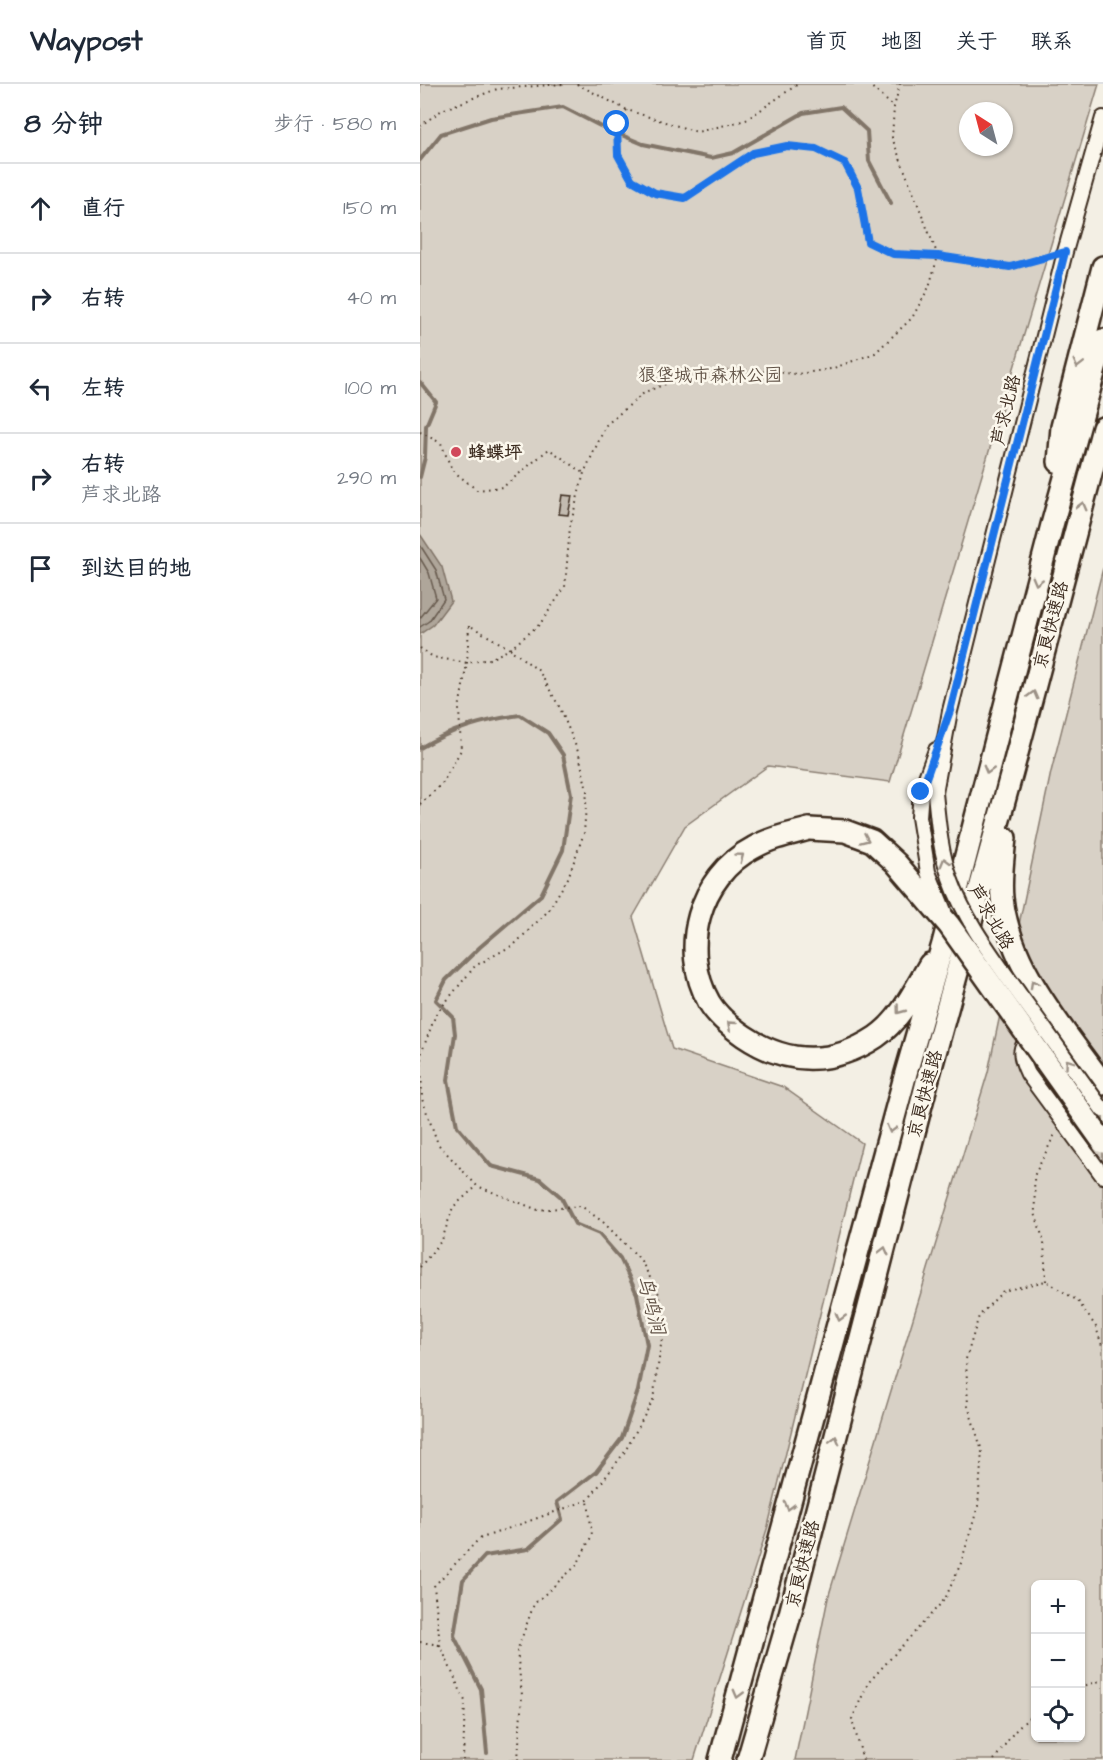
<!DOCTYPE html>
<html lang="zh">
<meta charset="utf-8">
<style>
:root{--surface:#fff;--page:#f6f6f7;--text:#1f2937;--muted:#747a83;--line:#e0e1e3}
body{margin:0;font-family:"Architects Daughter","LXGW WenKai TC",sans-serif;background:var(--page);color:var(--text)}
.controls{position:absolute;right:18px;bottom:18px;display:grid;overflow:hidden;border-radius:9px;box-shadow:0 2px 4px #0004}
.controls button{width:54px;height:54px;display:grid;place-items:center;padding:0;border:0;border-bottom:2px solid var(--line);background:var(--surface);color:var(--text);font:30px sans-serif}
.compass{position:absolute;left:539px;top:18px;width:54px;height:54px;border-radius:50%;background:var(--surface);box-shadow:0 2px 4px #0004;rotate:324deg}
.stop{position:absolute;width:18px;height:18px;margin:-14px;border:4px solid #1a73e8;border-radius:50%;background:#fff}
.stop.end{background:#1a73e8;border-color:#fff;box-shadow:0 2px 6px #0008}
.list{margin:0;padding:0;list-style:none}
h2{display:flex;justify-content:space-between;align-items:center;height:78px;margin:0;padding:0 24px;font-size:26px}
h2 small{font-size:20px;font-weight:400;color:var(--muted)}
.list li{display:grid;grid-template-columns:39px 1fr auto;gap:18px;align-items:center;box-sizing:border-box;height:90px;padding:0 24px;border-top:2px solid var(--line)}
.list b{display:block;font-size:22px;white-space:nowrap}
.list p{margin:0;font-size:20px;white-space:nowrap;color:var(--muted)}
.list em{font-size:20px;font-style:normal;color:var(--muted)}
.icon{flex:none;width:33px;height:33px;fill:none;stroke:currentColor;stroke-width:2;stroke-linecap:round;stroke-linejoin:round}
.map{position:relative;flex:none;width:683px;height:1676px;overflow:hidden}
header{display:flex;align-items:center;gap:36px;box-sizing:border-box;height:84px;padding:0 30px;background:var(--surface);border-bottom:2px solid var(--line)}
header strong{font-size:28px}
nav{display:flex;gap:33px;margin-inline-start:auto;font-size:21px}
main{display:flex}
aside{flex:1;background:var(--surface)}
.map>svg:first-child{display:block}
.green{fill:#d8d1c6;stroke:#8a7e72;stroke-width:1.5;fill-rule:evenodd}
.water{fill:#afa69a;stroke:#817468;stroke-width:1.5}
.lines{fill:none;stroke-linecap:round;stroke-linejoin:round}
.shore{stroke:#695c50;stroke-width:1.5}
.stream{stroke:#817468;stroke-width:4}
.building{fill:#c3bbb0;stroke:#3b2a1e;stroke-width:1.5}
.minor-casing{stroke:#3b2a1e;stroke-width:18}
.highway-casing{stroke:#3b2a1e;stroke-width:26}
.path{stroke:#3b2a1e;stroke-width:2;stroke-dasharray:1.5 4.5;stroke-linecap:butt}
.minor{stroke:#fbf7ec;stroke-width:14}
.highway{stroke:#fbf7ec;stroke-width:21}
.minor-bridge-casing{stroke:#3b2a1e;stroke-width:18;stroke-linecap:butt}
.highway-bridge-casing{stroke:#3b2a1e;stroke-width:26;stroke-linecap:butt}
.minor-bridge{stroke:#fbf7ec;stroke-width:14}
.highway-bridge{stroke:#fbf7ec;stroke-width:21}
.oneway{stroke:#9b9085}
.route{stroke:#1a73e8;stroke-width:8}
.poi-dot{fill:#d1495b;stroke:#fbf7ec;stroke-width:2}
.labels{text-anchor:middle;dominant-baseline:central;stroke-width:5;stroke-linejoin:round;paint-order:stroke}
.park-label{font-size:18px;fill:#625448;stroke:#fbf7ec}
.street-label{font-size:18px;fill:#3b2a1e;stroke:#fbf7ec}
.poi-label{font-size:18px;font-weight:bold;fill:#3b2a1e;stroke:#fbf7ec;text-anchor:start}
.water-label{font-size:20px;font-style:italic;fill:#645549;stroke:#fbf7ec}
</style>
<header>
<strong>Waypost</strong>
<nav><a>首页</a><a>地图</a><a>关于</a><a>联系</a></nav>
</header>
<main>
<aside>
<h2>8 分钟<small>步行 · 580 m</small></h2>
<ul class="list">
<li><svg class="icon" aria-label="ahead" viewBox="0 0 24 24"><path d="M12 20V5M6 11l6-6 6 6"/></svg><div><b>直行</b></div><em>150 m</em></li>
<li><svg class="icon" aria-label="right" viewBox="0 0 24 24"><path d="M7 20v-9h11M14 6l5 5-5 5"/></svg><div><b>右转</b></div><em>40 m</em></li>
<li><svg class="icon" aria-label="left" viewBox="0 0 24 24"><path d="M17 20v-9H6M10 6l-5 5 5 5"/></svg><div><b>左转</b></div><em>100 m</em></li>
<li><svg class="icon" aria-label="right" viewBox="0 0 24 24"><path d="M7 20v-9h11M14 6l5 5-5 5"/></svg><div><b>右转</b><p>芦求北路</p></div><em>290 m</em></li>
<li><svg class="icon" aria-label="arrive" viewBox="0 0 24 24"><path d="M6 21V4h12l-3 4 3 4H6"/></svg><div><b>到达目的地</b></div></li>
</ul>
</aside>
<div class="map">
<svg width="683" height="1676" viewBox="0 0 683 1676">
<rect width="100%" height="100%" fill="#f3efe4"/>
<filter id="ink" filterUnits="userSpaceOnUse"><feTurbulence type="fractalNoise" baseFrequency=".0167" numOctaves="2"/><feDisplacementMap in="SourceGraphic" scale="12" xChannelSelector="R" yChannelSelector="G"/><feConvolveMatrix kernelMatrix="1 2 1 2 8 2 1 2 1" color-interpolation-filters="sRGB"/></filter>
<g filter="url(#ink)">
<!-- green -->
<path class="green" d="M0 0H679L470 698 348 682 265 742 213 833 252 965 363 1003 442 1059 348 1442 274 1676H0ZM548 27H584V63H548Z
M683 484V1676H375L408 1514 568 988 631 688ZM616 1500H660V1654H616Z"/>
<!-- water -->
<path class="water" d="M0 450 22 483 31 517 13 541 0 550Z"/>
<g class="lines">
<!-- shore -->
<path class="shore" d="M0 461 16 486 24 515 9 537 0 543
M0 474 9 489 16 514 0 534"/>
<!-- stream -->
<path class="stream" d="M0 76 21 50 71 34 143 23 180 42 223 60 291 74 313 69 383 29 421 23 447 47 449 77 471 119
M0 298 16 318 6 342 5 373 0 393
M0 664C32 645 63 636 100 631L128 649 143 671 151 710 143 766 121 811 60 863 26 896 16 916 33 933 35 950 28 996 37 1042 71 1082 120 1095 141 1113 155 1140 179 1150 200 1174 217 1210 227 1261 218 1307 202 1354 176 1388 137 1418 142 1435 108 1465 65 1472 43 1496 34 1552 61 1605 67 1669"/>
</g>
<!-- building -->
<path class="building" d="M142 411 152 412 148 431 139 430Z"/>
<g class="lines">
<defs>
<path id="minor" d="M501 707 516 666
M515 709 530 627 645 168 683 34
M615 949C597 962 599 971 608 990L683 1092"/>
<path id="highway" d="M639 378 642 343 683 183
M389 745C370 750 350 754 333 764 279 792 259 865 289 918 297 932 311 943 324 952 367 981 412 982 456 953 481 936 495 905 510 880
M585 754C583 774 580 794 582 814 590 885 643 944 683 1000
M300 1676 486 989 523 860 632 441 683 256
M328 1676 369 1534 507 998 592 688 683 344"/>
</defs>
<!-- minor casing -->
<use href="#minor" class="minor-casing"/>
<!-- highway casing -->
<use href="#highway" class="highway-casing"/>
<!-- path -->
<path class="path" d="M157 0 207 26 277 48 326 36 378 0
M448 0 474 23
M207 26 197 36 198 71 212 96 235 109 265 113 333 70 367 62 396 65 425 79 438 104 448 158 473 170 518 172 590 183 630 172
M0 42 22 26 77 5 143 0
M0 348 21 359 32 386 57 406 83 403 129 365 164 389
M0 564 13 573 47 579 70 575 90 565 120 540 145 503 150 442 164 389 186 341 225 308 276 288 327 286 378 290 411 285 455 269 492 234 509 203 518 172 472 54 474 23 480 0
M0 720 22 700 41 666 39 625 47 579 49 541 90 565 119 587 140 624 159 670 167 707 164 749 148 794 128 827 95 860 55 882 16 930 1 970 2 1015 18 1060 57 1102 118 1126 161 1122 183 1138 220 1175 239 1210 242 1254 233 1316 204 1369 168 1416 59 1455 14 1502 20 1561 45 1617 43 1676
M0 1183 22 1156 33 1123 57 1102
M626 1197 624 1158 615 1129 614 1092 635 1050
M0 1558 20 1561
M660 1603 683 1596
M98 1676 102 1611 97 1567 114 1520 157 1481 172 1451 168 1417
M443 1676 432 1635 448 1599 525 1515 541 1479 558 1422 562 1367 548 1322 546 1275 559 1232 583 1207 626 1197 658 1217 676 1243 683 1265
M574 1676 594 1648 616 1627"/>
<!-- minor -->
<use href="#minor" class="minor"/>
<!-- highway -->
<use href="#highway" class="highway"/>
<defs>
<path id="minor-bridge" d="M501 707 499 733 508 788 524 827
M515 709C518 738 520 766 530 794 545 837 574 874 600 911 628 949 655 988 683 1026"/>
<path id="highway-bridge" d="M389 745 425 747 452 757 476 779 529 841 683 1058"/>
</defs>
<!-- minor-bridge casing -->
<use href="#minor-bridge" class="minor-bridge-casing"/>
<!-- highway-bridge casing -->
<use href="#highway-bridge" class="highway-bridge-casing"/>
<!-- minor-bridge -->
<use href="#minor-bridge" class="minor-bridge"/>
<!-- highway-bridge -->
<use href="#highway-bridge" class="highway-bridge"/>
</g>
<!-- one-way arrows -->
<defs><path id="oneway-chevron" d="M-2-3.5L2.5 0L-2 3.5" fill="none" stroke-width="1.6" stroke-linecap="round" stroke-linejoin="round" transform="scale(1.5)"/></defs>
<g class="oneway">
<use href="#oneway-chevron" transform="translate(658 280) rotate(104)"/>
<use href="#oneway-chevron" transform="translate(662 422) rotate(-75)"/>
<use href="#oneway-chevron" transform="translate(617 497) rotate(105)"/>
<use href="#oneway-chevron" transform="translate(613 611) rotate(-75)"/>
<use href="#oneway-chevron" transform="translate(568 686) rotate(105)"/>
<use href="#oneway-chevron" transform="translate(445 755) rotate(24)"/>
<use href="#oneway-chevron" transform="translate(320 773) rotate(-37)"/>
<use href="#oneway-chevron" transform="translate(525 778) rotate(-106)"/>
<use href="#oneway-chevron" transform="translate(614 900) rotate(-119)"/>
<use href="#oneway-chevron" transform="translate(480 926) rotate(127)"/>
<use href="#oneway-chevron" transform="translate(311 941) rotate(-139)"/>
<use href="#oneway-chevron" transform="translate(649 979) rotate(-126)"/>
<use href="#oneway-chevron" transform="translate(471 1045) rotate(105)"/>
<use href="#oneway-chevron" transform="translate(464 1167) rotate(-76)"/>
<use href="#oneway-chevron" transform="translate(420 1233) rotate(105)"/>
<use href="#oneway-chevron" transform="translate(415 1356) rotate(-76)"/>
<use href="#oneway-chevron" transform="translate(369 1422) rotate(105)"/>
<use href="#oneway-chevron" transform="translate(318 1610) rotate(105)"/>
</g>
</g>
<g class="lines" filter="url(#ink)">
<!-- route -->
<path class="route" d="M197 40 198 71 212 96 235 109 265 114 333 69 367 62 396 65 425 79 438 104 448 158 473 170 518 172 590 183 645 168 530 627 501 708"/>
</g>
<!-- markers -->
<circle class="poi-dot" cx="36" cy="368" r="6"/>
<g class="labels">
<!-- park labels -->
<g class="park-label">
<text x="290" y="291">狼垡城市森林公园</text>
</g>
<!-- street labels -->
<g class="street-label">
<text transform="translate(586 326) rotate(-76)">芦求北路</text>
<text transform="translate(631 541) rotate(-75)">京良快速路</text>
<text transform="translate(571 833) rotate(60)">芦求北路</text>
<text transform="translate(505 1010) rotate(-75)">京良快速路</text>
<text transform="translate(383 1480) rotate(-76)">京良快速路</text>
</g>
<!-- poi labels -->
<g class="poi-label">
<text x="48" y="368">蜂蝶坪</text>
</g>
<!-- water labels -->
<g class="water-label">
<text transform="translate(231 1221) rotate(75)">鸟鸣涧</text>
</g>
</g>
</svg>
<div class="controls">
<button>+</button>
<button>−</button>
<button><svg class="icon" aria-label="locate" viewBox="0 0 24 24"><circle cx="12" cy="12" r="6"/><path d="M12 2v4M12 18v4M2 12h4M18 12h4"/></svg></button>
</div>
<svg class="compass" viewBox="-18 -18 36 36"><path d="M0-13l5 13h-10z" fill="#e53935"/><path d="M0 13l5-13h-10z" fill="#747a83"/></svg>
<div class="stop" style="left:197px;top:40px"></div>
<div class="stop end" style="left:501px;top:708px"></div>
</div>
</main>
